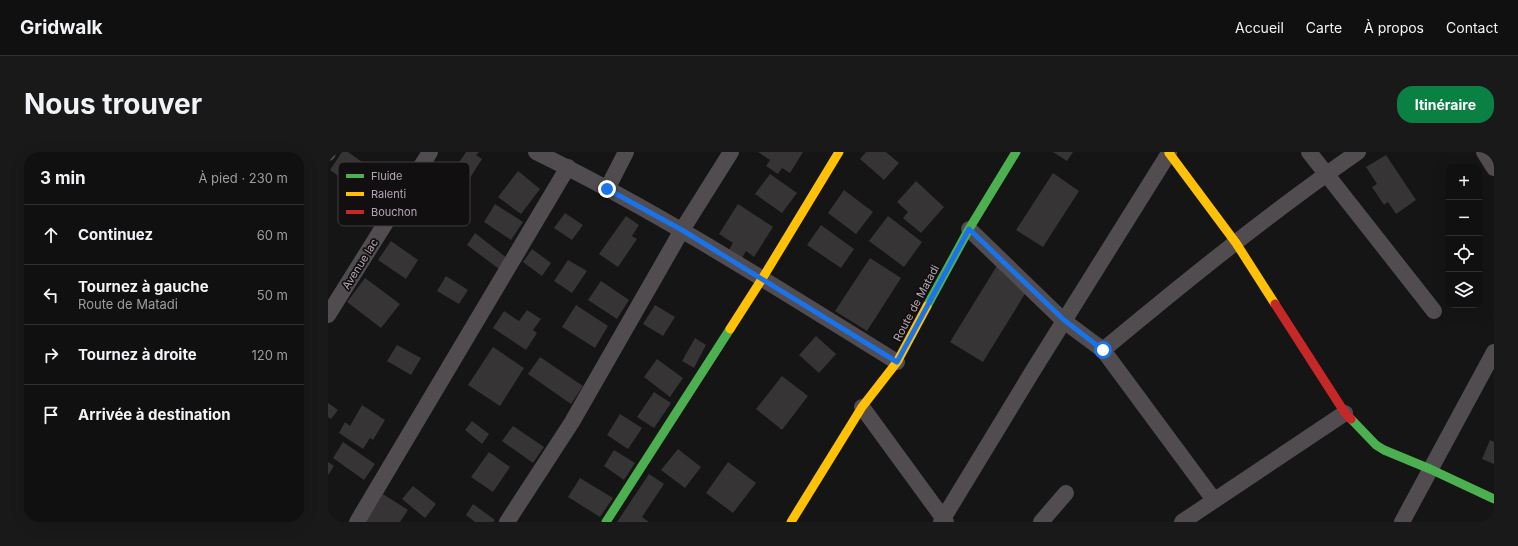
<!DOCTYPE html>
<html lang="fr">
<meta charset="utf-8">
<style>
:root{--surface:#101010;--page:#191919;--text:#f1f3f6;--muted:#9c9d9f;--line:#303030;--accent:#0b8043}
body{margin:0;font-family:Inter,sans-serif;background:var(--page);color:var(--text)}
.controls{position:absolute;right:12px;top:12px;display:grid;overflow:hidden;border-radius:8px;box-shadow:0 4px 16px #0002}
.controls button{width:36px;height:36px;display:grid;place-items:center;padding:0;border:0;border-bottom:1px solid var(--line);background:var(--surface);color:var(--text);font:20px sans-serif}
.stop{position:absolute;width:12px;height:12px;margin:-9px;border:3px solid #1a73e8;border-radius:50%;background:#fff}
.stop.end{background:#1a73e8;border-color:#fff;box-shadow:0 1px 4px #0008}
.list{margin:0;padding:0;list-style:none}
h2{display:flex;justify-content:space-between;align-items:center;height:52px;margin:0;padding:0 16px;font-size:17px}
h2 small{font-size:13px;font-weight:400;color:var(--muted)}
.list li{display:grid;grid-template-columns:26px 1fr auto;gap:12px;align-items:center;box-sizing:border-box;height:60px;padding:0 16px;border-top:1px solid var(--line)}
.list b{display:block;font-size:15px;white-space:nowrap}
.list p{margin:0;font-size:13px;white-space:nowrap;color:var(--muted)}
.list em{font-size:13px;font-style:normal;color:var(--muted)}
.icon{flex:none;width:22px;height:22px;fill:none;stroke:currentColor;stroke-width:2;stroke-linecap:round;stroke-linejoin:round}
.map{position:relative;flex:none;width:1166px;height:370px;overflow:hidden;border-radius:16px}
header{display:flex;align-items:center;gap:24px;box-sizing:border-box;height:56px;padding:0 20px;background:var(--surface);border-bottom:1px solid var(--line)}
header strong{font-size:19px}
nav{display:flex;gap:22px;margin-inline-start:auto;font-size:14px}
.intro{display:flex;align-items:center;justify-content:space-between;box-sizing:border-box;height:96px;padding:0 24px}
h1{margin:0;font-size:28px}
.button{padding:10px 18px;border-radius:16px;background:var(--accent);color:#fff;font-size:14px;font-weight:700}
main{display:flex;gap:24px;padding:0 24px}
aside{flex:1;background:var(--surface);border-radius:16px;box-shadow:0 4px 16px #0002}
.map>svg:first-child{display:block}
.building{fill:#363435}
.lines{fill:none;stroke-linecap:round;stroke-linejoin:round}
.street{stroke:#514c50;stroke-width:16}
.fast{stroke:#4caf50;stroke-width:9}
.slow{stroke:#ffc107;stroke-width:9}
.jam{stroke:#c62828;stroke-width:9}
.route{stroke:#1a73e8;stroke-width:5}
.labels{text-anchor:middle;dominant-baseline:central;stroke-width:3.5;stroke-linejoin:round;paint-order:stroke}
.street-label{font-size:11px;fill:#b5a6b4;stroke:#110f10}
.key{fill:#110f10;stroke:#423c41;stroke-width:1}
.key-label{font-size:11px;fill:#b5a6b4}
</style>
<header>
<strong>Gridwalk</strong>
<nav><a>Accueil</a><a>Carte</a><a>À propos</a><a>Contact</a></nav>
</header>
<div class="intro"><h1>Nous trouver</h1><a class="button">Itinéraire</a></div>
<main>
<aside>
<h2>3 min<small>À pied · 230 m</small></h2>
<ul class="list">
<li><svg class="icon" aria-label="ahead" viewBox="0 0 24 24"><path d="M12 20V5M6 11l6-6 6 6"/></svg><div><b>Continuez</b></div><em>60 m</em></li>
<li><svg class="icon" aria-label="left" viewBox="0 0 24 24"><path d="M17 20v-9H6M10 6l-5 5 5 5"/></svg><div><b>Tournez à gauche</b><p>Route de Matadi</p></div><em>50 m</em></li>
<li><svg class="icon" aria-label="right" viewBox="0 0 24 24"><path d="M7 20v-9h11M14 6l5 5-5 5"/></svg><div><b>Tournez à droite</b></div><em>120 m</em></li>
<li><svg class="icon" aria-label="arrive" viewBox="0 0 24 24"><path d="M6 21V4h12l-3 4 3 4H6"/></svg><div><b>Arrivée à destination</b></div></li>
</ul>
</aside>
<div class="map">
<svg width="1166" height="370" viewBox="0 0 1166 370">
<rect width="100%" height="100%" fill="#151515"/>
<!-- building -->
<path class="building" d="M14 0H20L37 12 23 33 2 18Z
M138 0H151L148 3 154 7 133 40 118 30Z
M430 0H475L462 21 454 16 450 22 438 14 442 8Z
M538 0H558L571 11 556 28 532 7Z
M725 0H745L739 9Z
M1058 3 1088 48 1068 62 1060 50 1056 53 1044 35 1049 32 1038 15Z
M190 19 212 37 193 62 170 45Z
M725 21 751 39 715 95 688 78Z
M442 22 469 41 454 61 427 42Z
M588 29 616 55 593 81 575 66 580 60 569 50Z
M516 38 545 60 528 82 500 61Z
M167 52 195 70 183 88 156 70Z
M410 52 445 75 426 105 418 99 414 106 401 98 405 91 391 82Z
M237 61 255 73 244 88 226 76Z
M298 64 311 73 304 84 309 87 290 115 271 102Z
M560 64 594 90 576 115 541 89Z
M493 73 526 97 513 116 479 93Z
M147 81 179 106 171 117 139 93Z
M63 89 90 108 78 127 50 108Z
M204 97 223 111 214 124 195 110Z
M542 106 573 126 539 179 507 159Z
M240 108 259 119 244 141 226 129Z
M670 112 703 132 655 210 622 190Z
M118 124 140 138 131 152 109 139Z
M37 126 72 152 53 176 19 150Z
M273 129 301 148 289 167 260 148Z
M248 153 280 174 267 196 234 175Z
M327 153 347 165 335 184 315 172Z
M199 158 213 167 205 178 209 181 198 198 165 176 176 159 191 169Z
M488 184 508 202 491 221 471 203Z
M367 186 378 193 366 216 354 209Z
M69 193 93 206 83 223 59 209Z
M165 195 196 216 172 254 140 233Z
M212 205 255 234 243 252 200 222Z
M329 207 355 226 342 245 316 225Z
M454 224 480 244 454 278 428 257Z
M326 240 343 251 326 276 309 265Z
M0 251 10 258 3 267 0 265Z
M34 253 57 268 45 288 42 286 35 297 11 281 17 270 22 274Z
M292 262 314 276 300 297 279 283Z
M144 269 161 282 154 292 137 278Z
M185 274 216 295 205 311 174 289Z
M1162 288 1166 290V312L1154 307Z
M15 290 47 312 36 328 5 306Z
M350 297 373 315 357 336 333 318Z
M286 298 307 311 296 328 276 314Z
M161 300 182 315 165 340 143 325Z
M0 310 6 314 0 323Z
M400 310 428 331 405 361 378 341Z
M321 322 336 332 314 365 321 370H289Z
M252 326 285 346 272 365 240 345Z
M85 334 108 352 97 366 74 347Z
M55 342 80 358 72 370H38Z
M145 352 167 368 165 370H147L138 363Z"/>
<g class="lines">
<!-- street -->
<path class="street" d="M208 0C333 61 451 137 569 210
M981 0 1106 159
M1156 0 1166 16
M0 1V0
M279 37 298 0
M641 77 736 169 775 198 886 348
M0 163 102 0
M775 198C858 129 942 61 1030 0
M534 255 618 370
M29 370 240 15
M179 370 244 270 354 78 403 0
M613 370 706 217 841 1
M713 370 738 341
M854 370 1017 261
M1074 370 1166 200"/>
<!-- fast -->
<path class="fast" d="M599 154 641 77 688 0
M1023 267 1048 293 1056 298 1102 317 1166 347
M278 370 402 177"/>
<!-- slow -->
<path class="slow" d="M842 0 841 1 908 91 947 152
M402 177 434 127 511 0
M463 370 534 255 569 210 599 154"/>
<!-- jam -->
<path class="jam" d="M947 152 1017 261 1023 267"/>
</g>
<g class="lines">
<!-- route -->
<path class="route" d="M279 37 354 78 569 210 641 77 736 168 775 198"/>
</g>
<g class="labels">
<!-- street labels -->
<g class="street-label">
<text transform="translate(32 112) rotate(-58)">Avenue lac</text>
<text transform="translate(588 151) rotate(-62)">Route de Matadi</text>
</g>
</g>
<!-- legend -->
<rect x="10" y="10" width="132" height="64" rx="6" class="key"/>
<rect x="18" y="22" width="18" height="4" fill="#4caf50"/>
<rect x="18" y="40" width="18" height="4" fill="#ffc107"/>
<rect x="18" y="58" width="18" height="4" fill="#c62828"/>
<g class="key-label">
<text x="43" y="28">Fluide</text>
<text x="43" y="46">Ralenti</text>
<text x="43" y="64">Bouchon</text>
</g>
</svg>
<div class="controls">
<button>+</button>
<button>−</button>
<button><svg class="icon" aria-label="locate" viewBox="0 0 24 24"><circle cx="12" cy="12" r="6"/><path d="M12 2v4M12 18v4M2 12h4M18 12h4"/></svg></button>
<button><svg class="icon" aria-label="layers" viewBox="0 0 24 24"><path d="M12 4l9 5-9 5-9-5zM3 14l9 5 9-5"/></svg></button>
</div>
<div class="stop" style="left:775px;top:198px"></div>
<div class="stop end" style="left:279px;top:37px"></div>
</div>
</main>
